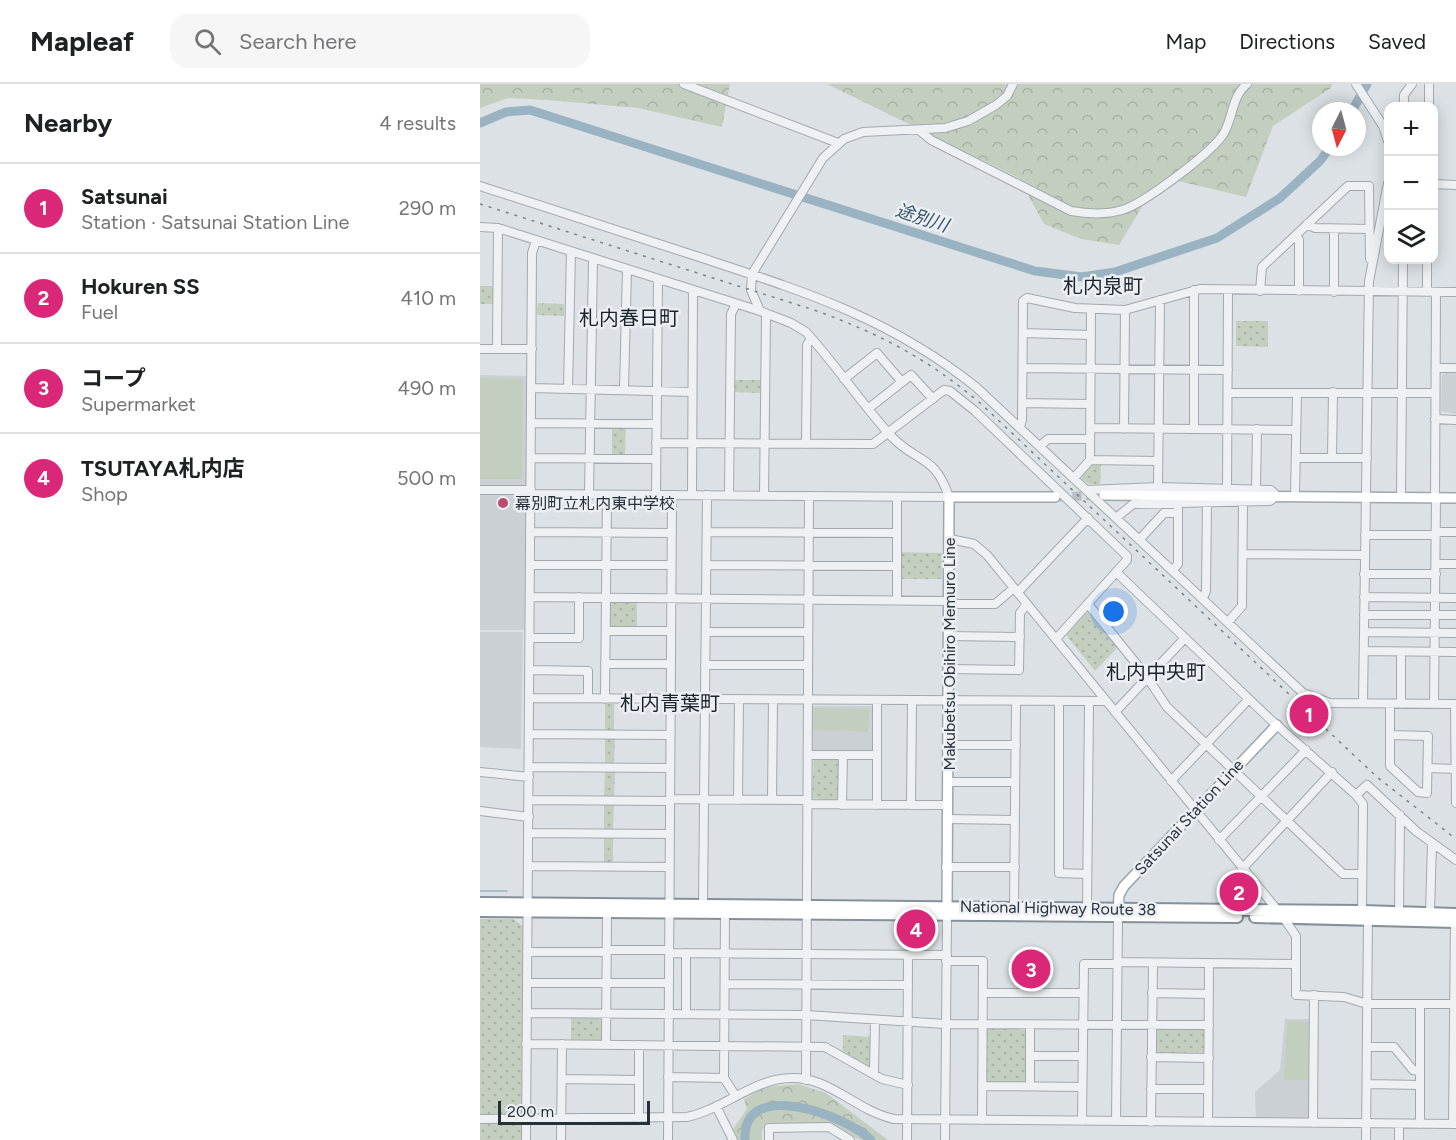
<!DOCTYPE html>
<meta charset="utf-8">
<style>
:root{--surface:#fff;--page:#f6f6f6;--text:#202124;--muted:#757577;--line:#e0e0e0;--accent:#db2777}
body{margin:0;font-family:Figtree,"Noto Sans JP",sans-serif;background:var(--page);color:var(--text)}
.controls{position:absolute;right:18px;top:18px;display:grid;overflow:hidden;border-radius:12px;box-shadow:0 3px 15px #0003}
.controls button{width:54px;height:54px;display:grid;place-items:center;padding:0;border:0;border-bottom:2px solid var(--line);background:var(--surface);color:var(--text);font:30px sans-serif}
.compass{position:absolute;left:832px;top:18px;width:54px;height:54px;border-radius:50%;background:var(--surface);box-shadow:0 3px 15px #0003;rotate:186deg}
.scale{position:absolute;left:18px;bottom:15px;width:152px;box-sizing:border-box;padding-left:6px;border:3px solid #273139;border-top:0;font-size:16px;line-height:21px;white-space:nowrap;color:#273139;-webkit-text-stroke:4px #ebeff3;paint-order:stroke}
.you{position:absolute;left:634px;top:528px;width:21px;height:21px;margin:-15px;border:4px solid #fff;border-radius:50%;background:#1a73e8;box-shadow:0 0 0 9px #1a73e833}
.badge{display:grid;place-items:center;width:39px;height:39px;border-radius:50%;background:var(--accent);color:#fff;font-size:20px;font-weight:700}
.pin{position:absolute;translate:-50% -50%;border:3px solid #fff;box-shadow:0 2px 6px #0006}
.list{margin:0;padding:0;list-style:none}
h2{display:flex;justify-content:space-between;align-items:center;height:78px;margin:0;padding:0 24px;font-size:26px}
h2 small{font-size:20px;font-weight:400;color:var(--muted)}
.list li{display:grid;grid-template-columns:39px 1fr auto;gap:18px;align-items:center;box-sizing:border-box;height:90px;padding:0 24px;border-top:2px solid var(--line)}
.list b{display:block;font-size:22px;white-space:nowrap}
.list p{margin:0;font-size:20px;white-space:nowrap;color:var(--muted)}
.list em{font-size:20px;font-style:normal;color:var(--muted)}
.icon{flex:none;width:33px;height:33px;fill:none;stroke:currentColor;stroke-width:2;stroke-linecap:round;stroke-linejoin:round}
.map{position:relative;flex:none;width:976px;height:1056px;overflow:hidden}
header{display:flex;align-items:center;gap:36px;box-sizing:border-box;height:84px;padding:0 30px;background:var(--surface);border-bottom:2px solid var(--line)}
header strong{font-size:28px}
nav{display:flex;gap:33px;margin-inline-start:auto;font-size:21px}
.search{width:420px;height:54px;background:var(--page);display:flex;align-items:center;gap:15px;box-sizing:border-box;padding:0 21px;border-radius:18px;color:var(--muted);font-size:22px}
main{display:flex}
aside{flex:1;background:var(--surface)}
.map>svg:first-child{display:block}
.built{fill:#cbd0d5}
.grass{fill:#c4cebe}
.forest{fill:url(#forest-crowns)}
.park{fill:url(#park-dots)}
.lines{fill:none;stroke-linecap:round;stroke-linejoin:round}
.stream{stroke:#9ab3c2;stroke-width:1.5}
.river{stroke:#9ab3c2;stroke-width:9}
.major-tunnel{stroke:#b8bec3;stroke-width:9;stroke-dasharray:9 4.5;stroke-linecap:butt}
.minor-casing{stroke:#a2a9ae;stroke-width:10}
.major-casing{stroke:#9da7af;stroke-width:12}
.highway-casing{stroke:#85909a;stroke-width:14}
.minor{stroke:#eef1f3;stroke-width:8}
.major{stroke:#fff;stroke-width:9}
.highway{stroke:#fff;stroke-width:10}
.rail{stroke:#77828c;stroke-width:1.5;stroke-dasharray:3 6;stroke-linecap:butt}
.poi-dot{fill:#bf4c6e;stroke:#ebeff3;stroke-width:2}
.labels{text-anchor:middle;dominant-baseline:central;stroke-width:5;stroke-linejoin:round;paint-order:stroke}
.poi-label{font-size:16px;fill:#273139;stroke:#ebeff3;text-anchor:start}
.street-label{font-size:16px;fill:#273139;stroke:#ebeff3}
.water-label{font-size:18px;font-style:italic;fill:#365469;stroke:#ebeff3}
.quarter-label{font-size:20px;fill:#1a222a;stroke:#ebeff3}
</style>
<header>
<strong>Mapleaf</strong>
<div class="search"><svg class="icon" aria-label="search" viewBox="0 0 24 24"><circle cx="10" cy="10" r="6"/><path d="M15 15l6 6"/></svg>Search here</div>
<nav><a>Map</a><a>Directions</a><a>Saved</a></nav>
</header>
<main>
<aside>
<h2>Nearby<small>4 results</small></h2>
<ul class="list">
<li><span class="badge">1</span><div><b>Satsunai</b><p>Station · Satsunai Station Line</p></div><em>290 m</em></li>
<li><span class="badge">2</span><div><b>Hokuren SS</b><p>Fuel</p></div><em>410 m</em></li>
<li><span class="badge">3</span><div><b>コープ</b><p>Supermarket</p></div><em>490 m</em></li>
<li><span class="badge">4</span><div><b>TSUTAYA札内店</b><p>Shop</p></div><em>500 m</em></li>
</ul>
</aside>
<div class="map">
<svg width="976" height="1056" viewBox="0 0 976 1056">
<defs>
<pattern id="forest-crowns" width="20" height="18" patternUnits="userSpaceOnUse" patternTransform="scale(1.5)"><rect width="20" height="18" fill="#c4cebe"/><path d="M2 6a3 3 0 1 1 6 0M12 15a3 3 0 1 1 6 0" fill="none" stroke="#a8b1a4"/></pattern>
<pattern id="park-dots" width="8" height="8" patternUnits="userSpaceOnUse" patternTransform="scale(1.5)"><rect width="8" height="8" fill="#c4cebe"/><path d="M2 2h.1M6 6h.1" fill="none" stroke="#a8b1a4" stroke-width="1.8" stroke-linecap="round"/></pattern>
</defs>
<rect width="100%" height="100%" fill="#dce1e5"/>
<!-- built -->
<path class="built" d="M965 289H976V330L961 327 962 291Z
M0 291 47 292 45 546H0Z
M0 548H43L41 665 0 663Z
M332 622H394V668L332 667Z
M805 935H830V1032L827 1035 776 1034 775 1008 800 986Z"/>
<!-- grass -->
<path class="grass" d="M0 294 43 295 42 395H0Z
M333 624 389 625 388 648 333 646Z
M807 937 829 938 828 996H804Z"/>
<!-- forest -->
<path class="forest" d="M0 0H250L242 43 158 24 67 16 28 14 0 24Z
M347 0H852L851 4 793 42 766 113 698 97 663 121 639 161 601 155 564 140 539 94Z
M318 1000 346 1009 408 1056H380L349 1039H288L282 1046V1056H257L253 1045 267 1025 264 1015 286 1003Z"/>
<!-- park -->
<path class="park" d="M0 202H13V220H0Z
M58 219 84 220V232L57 231Z
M756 237H788V263L756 262Z
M254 296H281L280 309 254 308Z
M132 343H146L145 372H132Z
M621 380 620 400H609L602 395V391L612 381Z
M420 468 462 469V495H420Z
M130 517H157V544H128Z
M606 529H611L638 563 615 587 586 551Z
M125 620H134V647H125Z
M125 653H135L134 680H125Z
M334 673 360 675 358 717 332 714Z
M125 686H135L134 714 124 713Z
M124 719H134L133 747H124Z
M124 753H133V780H124Z
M0 835H33L43 842 41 1056H0Z
M91 932H121V957H91Z
M507 944 547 946 545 999 505 998Z
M677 944 723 945 725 947V968L676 970Z
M363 951 392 953 391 982 389 984 363 967Z"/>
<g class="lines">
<!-- stream -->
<path class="stream" d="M0 807H27"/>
<!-- river -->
<path class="river" d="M872 27 887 0
M0 39 26 28 50 26 555 187 602 193 635 188 737 154 800 114 840 77 850 63
M265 1056C262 992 367 1032 391 1056"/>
<!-- major-tunnel -->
<path class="major-tunnel" d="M579 413 624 411"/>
<defs>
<path id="minor" d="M204 0 358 59
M876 0 903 42 908 57
M924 22V11L932 0
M949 22V0
M440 47 451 56 591 127C608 130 625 131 642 126 663 120 733 68 744 49 753 33 752 12 767 0
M954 100 976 101
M0 102C71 125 142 148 213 171 319 206 407 232 496 303L823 609 850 619 976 620
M827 140 835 144 889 145
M0 143 18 144 280 227
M816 151 819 156V207
M780 207 782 183 868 102H889L890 175
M854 208V145
M947 208V176
M543 249 611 251
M0 265H52
M17 265 18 144
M543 284 748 286
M956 284H976
M364 295 397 269 422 298
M52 304 212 308
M88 305 91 168
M144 305 147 185
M748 309H955
M542 319 610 320
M389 324 431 291 453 315
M955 335 976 336
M51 339 176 340
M540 343 542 336 543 217 547 214 595 224 645 226 720 205 976 208
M610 344 816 346
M644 345 645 226
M714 345V206
M176 359 393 360 464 306 470 307 495 327 647 472V476L576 555
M326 360 327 261 331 254
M560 362 568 355H610
M51 374 176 375
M816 374H887
M852 374 853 308
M610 376 678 377
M594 394 610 376 611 225
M678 403 680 216
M0 406H51
M607 406 678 403 791 406 797 412 790 417 653 420 636 434
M747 406 748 206
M776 406 777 345
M51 410 469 413C455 370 436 379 411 352 381 319 356 281 326 248L311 239 280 227 271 206 272 190 343 74 364 55 383 48 465 44 488 37 516 21 527 12 533 0
M109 410 113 175
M176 411 178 195
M212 411 213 206
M249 411 251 230 255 222
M284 411 286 231
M815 412 817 309
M921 413 923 176
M955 414 956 208
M51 448 192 449
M227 448 416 449
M956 448H976
M885 451H956
M470 455 494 460 507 471 803 833 816 852V911L864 913 887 920H976
M660 455 684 429H698
M763 470 885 471
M956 480H976
M51 481H191
M227 481 416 482
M693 486 698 480V419
M637 489 791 636 876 711 883 720 882 827 888 834 886 1056
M884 490H956
M538 508 608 434
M51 513 469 517
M884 513 976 514
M723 514 726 507 727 417
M417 516V413
M469 520H515L534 504
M608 520 667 593 687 623 863 790H882
M884 531H976
M748 538 762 522 763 417
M126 547H191
M226 548H328
M884 548 976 549
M468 552 540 553
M50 554H99V513
M884 567 976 568
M125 580H191
M225 581H328
M468 585 539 586 540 529 547 520
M50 586 108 587V614
M50 614 626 617
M125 615 127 411
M397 617V721
M579 618V789L607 790
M883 619 889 197 908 99
M921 620V568
M954 620 956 414
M975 620 976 719
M635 628 705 554
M49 650 190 651
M910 651 948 652 947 709 938 708 910 682V620
M468 661H536
M328 671H397
M49 683 190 684
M948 684 976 685
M0 688 49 693
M691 697 769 615
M468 698H535
M876 711 887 701 936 747 976 776
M190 715 327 716
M49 716 190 717
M258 716 259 616
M292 716 293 616
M327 720 467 721
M362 721 363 671
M431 721 432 617
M0 727 49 733
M467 735 535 736
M49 749 189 750
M739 756 826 666
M48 782 189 783
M466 783H535
M762 785 852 688
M223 822 227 411
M534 824 536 618
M607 827 609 618
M919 827 920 731
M950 828 952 759
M245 830 244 994 255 1011
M127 866H189
M47 868H127
M189 869 467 871
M466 877H503L502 1036
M638 878 816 880
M47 899H189
M245 900 428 901
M503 909H603
M672 909 729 910
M47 929 326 931 465 940 729 941
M206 930V869
M550 941V1002
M46 960 345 963 402 995 428 1001
M126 960 127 829
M887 963H914L933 986 940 987
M550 972H602
M671 973 729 974
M394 990 395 936
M188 993 244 994
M82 995 159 996
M326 996 329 412
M887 1000 940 1001
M502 1002 602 1003
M671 1005H728
M236 1022 253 1056
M159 1034V961
M0 1035 207 1033C253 1023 287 979 339 999 365 1009 386 1029 414 1035L976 1040
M602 1037 604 880H638
M636 1037 638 833
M671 1038 673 879
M728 1038 729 880
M833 1039 834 911
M919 1040V1056
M940 1040V920
M973 1040 975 835
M46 1056 52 169 56 157
M81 1056 82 960
M188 1056 192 411
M289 1056V1044L349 1043 370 1056
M427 1056 428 871
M465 1056 467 832"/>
<path id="major" d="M624 411 976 414
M467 829 469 413H575
M638 830 639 811 644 802 797 641"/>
<path id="highway" d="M0 819 882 827 976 830
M0 827 757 833
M775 833 976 838"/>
</defs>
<!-- minor casing -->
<use href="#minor" class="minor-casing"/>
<!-- major casing -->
<use href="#major" class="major-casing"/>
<!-- highway casing -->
<use href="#highway" class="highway-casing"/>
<!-- minor -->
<use href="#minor" class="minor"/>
<!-- major -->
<use href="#major" class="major"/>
<!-- highway -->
<use href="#highway" class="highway"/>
<!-- rail -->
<path class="rail" d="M0 120 337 227C402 251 446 274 499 318L897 693 976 755"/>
</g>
<!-- markers -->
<circle class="poi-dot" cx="23" cy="419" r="6"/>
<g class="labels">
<!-- poi labels -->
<g class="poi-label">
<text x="35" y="419">幕別町立札内東中学校</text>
</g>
<!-- street labels -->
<g class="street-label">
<text transform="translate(469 570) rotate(-90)">Makubetsu Obihiro Memuro Line</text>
<text transform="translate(709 733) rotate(-47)">Satsunai Station Line</text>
<text transform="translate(578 824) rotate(1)">National Highway Route 38</text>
</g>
<!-- water labels -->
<g class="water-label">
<text transform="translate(442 134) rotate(18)">途別川</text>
</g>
<!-- quarter labels -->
<g class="quarter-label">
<text x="623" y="202">札内泉町</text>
<text x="149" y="234">札内春日町</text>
<text x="676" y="588">札内中央町</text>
<text x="190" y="619">札内青葉町</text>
</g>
</g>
</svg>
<div class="controls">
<button>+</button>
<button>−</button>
<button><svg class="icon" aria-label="layers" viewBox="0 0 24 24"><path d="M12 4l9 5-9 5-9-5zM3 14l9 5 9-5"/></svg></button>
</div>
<svg class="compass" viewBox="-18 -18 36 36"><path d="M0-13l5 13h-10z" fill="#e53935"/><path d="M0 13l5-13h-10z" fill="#757577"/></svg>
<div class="scale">200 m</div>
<div class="you"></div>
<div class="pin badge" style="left:829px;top:630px">1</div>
<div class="pin badge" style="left:759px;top:808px">2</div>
<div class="pin badge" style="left:551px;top:885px">3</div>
<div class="pin badge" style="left:436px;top:845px">4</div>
</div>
</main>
